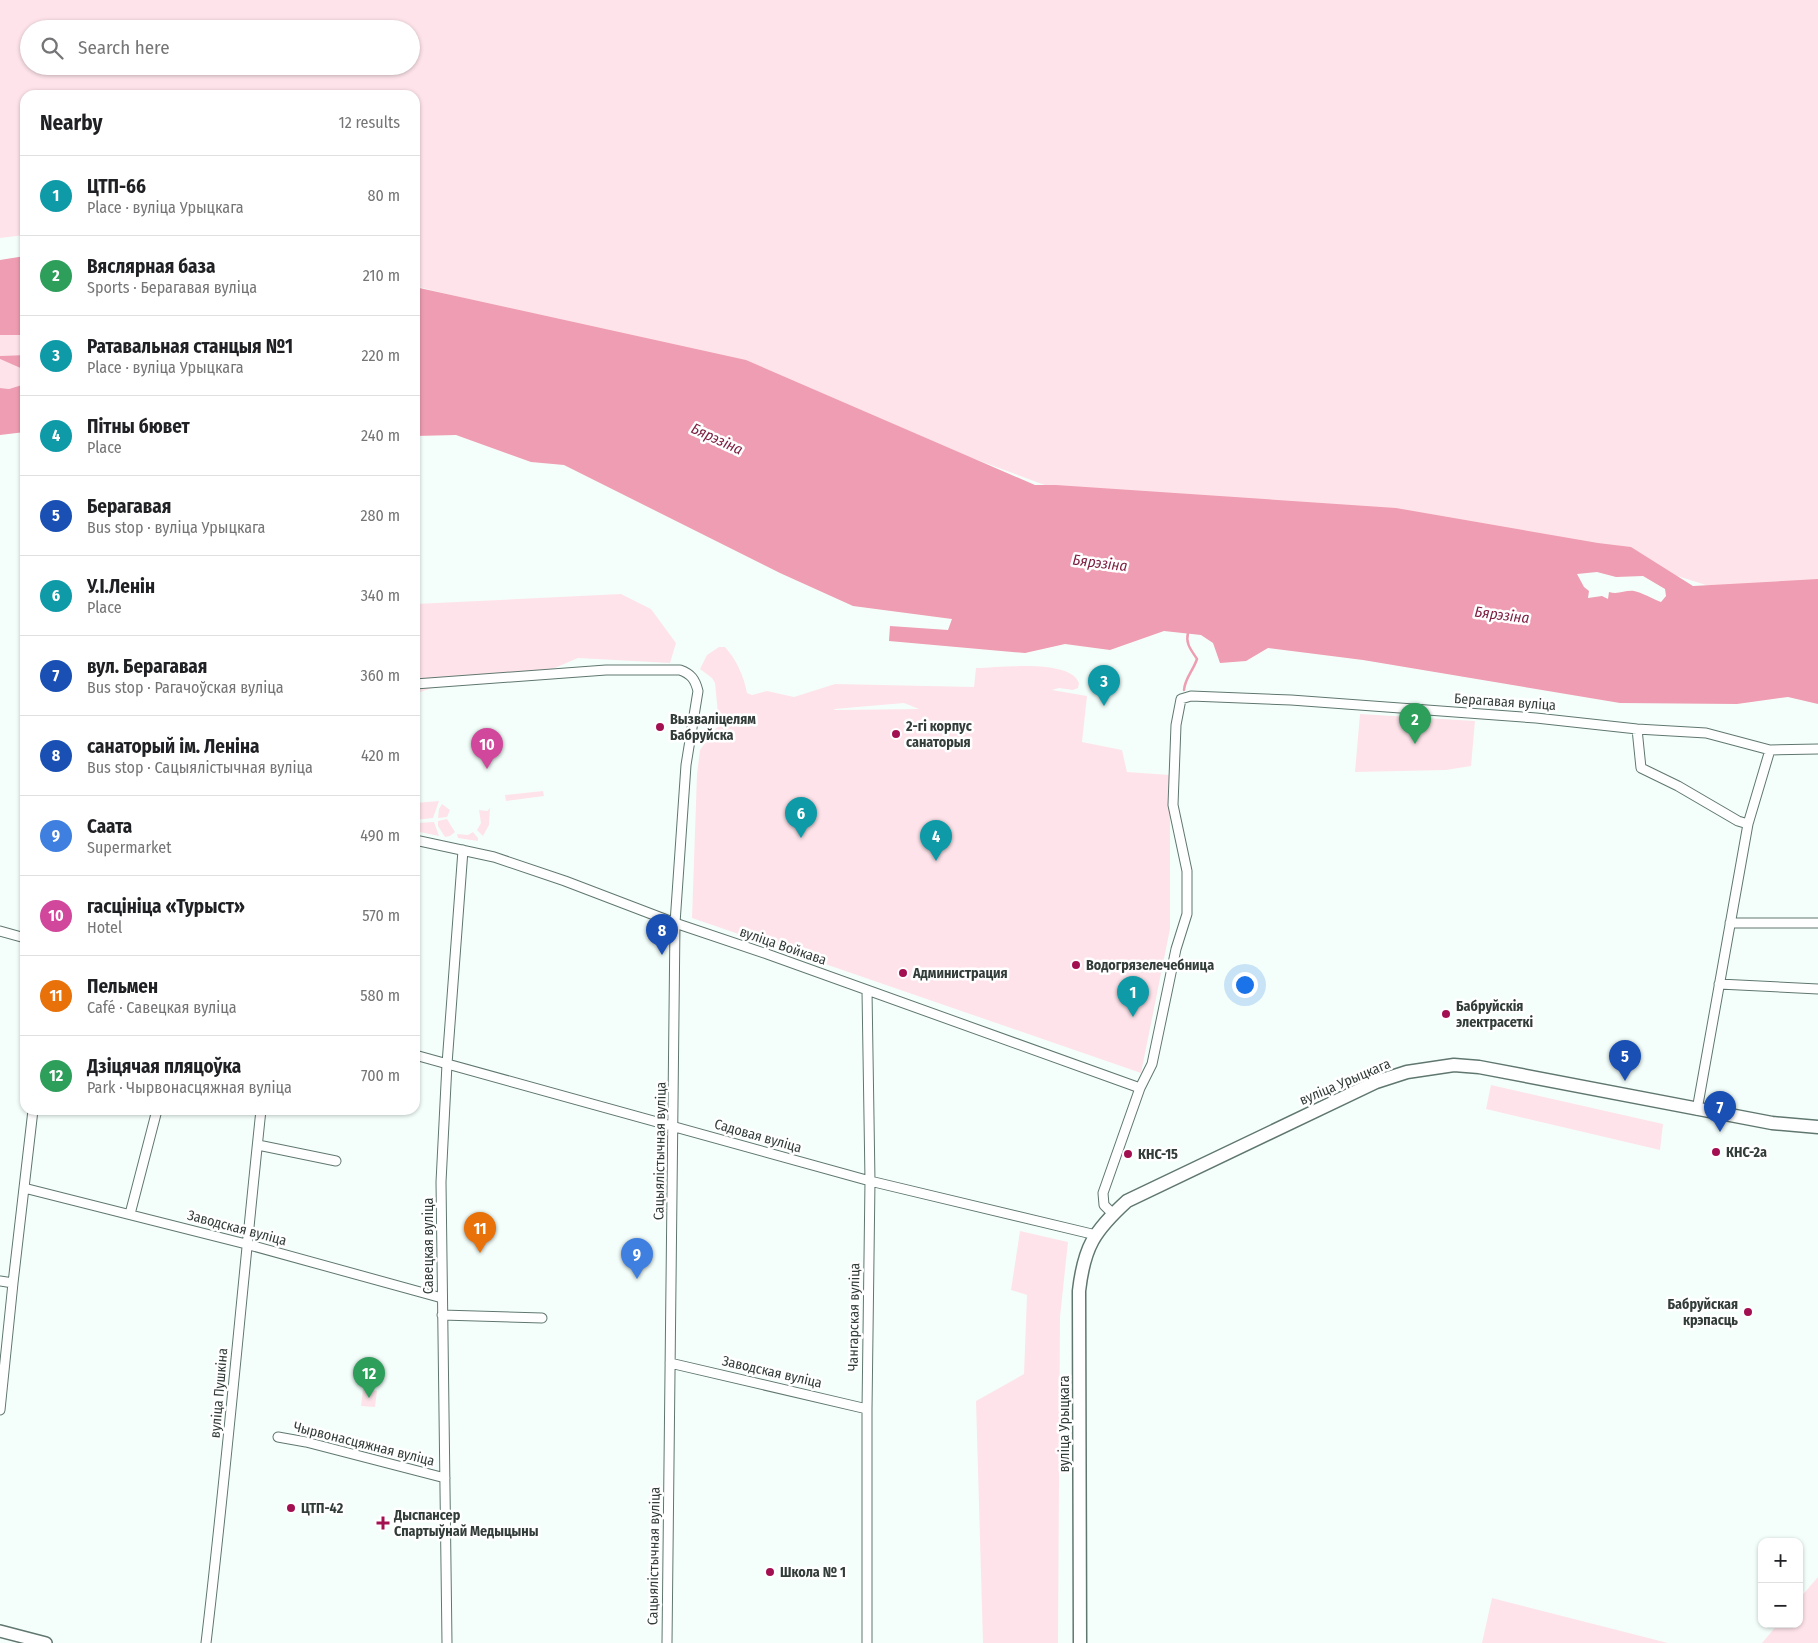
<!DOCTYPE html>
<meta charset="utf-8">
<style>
:root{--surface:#fff;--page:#f6f6f6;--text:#202124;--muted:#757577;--line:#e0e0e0;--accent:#0b8043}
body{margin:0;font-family:"Fira Sans Condensed",sans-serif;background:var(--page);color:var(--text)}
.controls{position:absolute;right:15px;bottom:15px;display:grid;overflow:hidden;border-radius:10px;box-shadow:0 1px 4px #0004}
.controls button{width:45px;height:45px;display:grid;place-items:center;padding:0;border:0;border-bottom:1px solid var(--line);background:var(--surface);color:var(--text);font:25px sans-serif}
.you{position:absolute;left:1244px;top:984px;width:18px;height:18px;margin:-12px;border:4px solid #fff;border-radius:50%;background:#1a73e8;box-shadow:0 0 0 8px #1a73e833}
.badge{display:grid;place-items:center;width:32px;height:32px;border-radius:50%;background:var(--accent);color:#fff;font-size:16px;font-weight:700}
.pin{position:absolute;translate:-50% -41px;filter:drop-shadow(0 1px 2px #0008)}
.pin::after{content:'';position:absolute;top:26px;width:18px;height:15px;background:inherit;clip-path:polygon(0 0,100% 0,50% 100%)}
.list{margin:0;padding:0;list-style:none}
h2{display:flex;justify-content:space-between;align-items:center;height:65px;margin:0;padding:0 20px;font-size:21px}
h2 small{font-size:16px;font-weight:400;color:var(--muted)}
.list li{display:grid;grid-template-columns:32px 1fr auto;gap:15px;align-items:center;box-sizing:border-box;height:80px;padding:0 20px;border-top:1px solid var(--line)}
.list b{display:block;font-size:19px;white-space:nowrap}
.list p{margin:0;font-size:16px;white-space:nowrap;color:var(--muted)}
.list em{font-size:16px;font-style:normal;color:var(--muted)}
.icon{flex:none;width:28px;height:28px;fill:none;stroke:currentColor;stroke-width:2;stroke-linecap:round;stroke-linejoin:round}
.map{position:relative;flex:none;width:1818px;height:1643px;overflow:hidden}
.search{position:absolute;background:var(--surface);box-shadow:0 1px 4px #0004;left:20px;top:20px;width:400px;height:55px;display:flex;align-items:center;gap:12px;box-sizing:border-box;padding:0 18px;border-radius:28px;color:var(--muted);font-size:19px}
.panel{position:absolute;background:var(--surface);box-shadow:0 1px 4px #0004;left:20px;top:90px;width:400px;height:1025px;border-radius:15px}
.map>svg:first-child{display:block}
.green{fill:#fee4ea;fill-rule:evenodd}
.water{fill:#ef9db2;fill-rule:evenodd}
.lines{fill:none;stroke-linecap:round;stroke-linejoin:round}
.stream{stroke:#ef9db2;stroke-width:2.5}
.minor-casing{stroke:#60776f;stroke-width:11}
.secondary-casing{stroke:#60776f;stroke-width:14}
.primary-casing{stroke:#60776f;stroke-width:15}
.minor{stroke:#fff;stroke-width:9}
.secondary{stroke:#fff;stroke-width:11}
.primary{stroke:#fff;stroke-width:12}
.poi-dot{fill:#a31051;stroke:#fff;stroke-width:2}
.labels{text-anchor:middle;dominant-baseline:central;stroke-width:5;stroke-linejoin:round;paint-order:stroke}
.street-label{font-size:14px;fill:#323c39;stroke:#fff}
.poi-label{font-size:14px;font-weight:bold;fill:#323c39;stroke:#fff;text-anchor:start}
.water-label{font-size:15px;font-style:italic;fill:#7c1e41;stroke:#fff}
</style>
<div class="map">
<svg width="1818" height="1643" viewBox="0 0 1818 1643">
<rect width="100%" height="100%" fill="#f4fffb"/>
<!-- green -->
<path class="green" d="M0 0H1818V584L1709 586 1598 551 1053 488 697 357 415 286V95H25V235L0 238ZM29 29H411V66H29Z
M7 334 25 335V355L0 356V335Z
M0 359 25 370V384L9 389 0 388Z
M621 594 651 609 676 643 670 663 578 658 543 673 446 683 415 694V604Z
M719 647H725C736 659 744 676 747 693L752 695 767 691 794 697 835 684 974 687 976 668C1000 667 1051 662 1071 674 1075 676 1077 679 1079 683L1078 688 1073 690 1059 688 1052 690 1087 696 1082 742 1122 750 1127 772 1170 775V929L1141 1073 692 918 697 774 700 750 715 729 736 717 726 719 718 714 715 683 712 678 700 669 707 655ZM904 703 919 709 834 710 835 709Z
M1360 714 1475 721 1471 766 1446 770 1355 772Z
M543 791 544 796 506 801 505 795Z
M439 801 433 818 415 820V803Z
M442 804 450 810 447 817 438 818 439 809Z
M490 808 489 825 483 836 477 830 481 823 479 810 487 811Z
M447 819 455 832 450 836 445 837 438 826V821Z
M434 822 439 836 415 831V823Z
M473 832 478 838V841L458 838 457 834 468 835Z
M1491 1085 1663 1124 1660 1150 1486 1109Z
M1020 1231 1068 1242 1060 1317 1058 1643H983L976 1401 1024 1374 1027 1295 1011 1290Z
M363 1389 377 1391 375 1407 361 1406Z
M1818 1577V1643H1762L1778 1624H1799V1599Z
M1492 1598 1668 1643H1482Z"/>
<!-- water -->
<path class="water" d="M25 256V335H0V260Z
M415 287 746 360 1035 485H1056L1396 508 1598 543 1631 547 1693 586 1818 579V704L1788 697 1737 704 1620 703 1363 660 1268 648 1246 661 1220 663 1213 643 1201 635 1164 631 1110 650 1065 644 1025 653 889 641 890 626 948 630 952 619 853 606 780 573 564 465 531 462 456 435 415 436ZM1597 572 1616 577 1643 576 1665 589 1666 596 1661 602C1653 599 1641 592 1634 591 1625 590 1618 595 1609 592L1608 599 1602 596 1588 598 1589 591 1584 587 1577 574Z
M25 355V370L0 359V356Z
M25 384V432L0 435V388L9 389Z"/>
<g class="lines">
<!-- stream -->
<path class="stream" d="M1184 690C1185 678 1193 671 1197 659 1192 651 1185 644 1188 633"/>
<defs>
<path id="minor" d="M415 684 606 670H680C691 674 695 679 698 691L686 765 675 923 667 1643
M1637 729 1641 768 1678 786 1738 821 1748 824
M415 840 494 857 565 881 675 923 767 954 1140 1088
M1730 923H1818
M0 931 25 938
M1719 984 1818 989
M415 1055 870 1181 1096 1235
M1697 1110 1748 824 1770 750
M258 1145 336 1161
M24 1188 246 1244 442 1298
M130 1214 157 1110
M1113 1214 1104 1205 1103 1193 1140 1088 1152 1064 1176 949 1187 914V871L1173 805 1176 725 1181 699 1191 696 1291 700 1536 718 1637 729 1706 733 1770 750 1818 749
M0 1281 13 1283
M442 1315 542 1318
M670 1363 867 1409
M0 1410 13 1283 33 1110
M278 1437 306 1442 445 1478
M206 1643C227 1466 242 1288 261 1110
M447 1643 441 1182 447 1064 463 850
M867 1643V1409L870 1181 867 991"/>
<path id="secondary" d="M0 1631 46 1643"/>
<path id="primary" d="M1080 1643 1079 1291C1084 1247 1094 1231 1127 1201L1376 1082 1407 1072 1454 1065 1479 1067 1772 1123 1818 1127"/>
</defs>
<!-- minor casing -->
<use href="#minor" class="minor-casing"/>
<!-- secondary casing -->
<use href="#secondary" class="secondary-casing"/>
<!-- primary casing -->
<use href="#primary" class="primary-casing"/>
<!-- minor -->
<use href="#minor" class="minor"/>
<!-- secondary -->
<use href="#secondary" class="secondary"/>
<!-- primary -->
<use href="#primary" class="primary"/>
</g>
<!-- markers -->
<g class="poi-dot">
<circle cx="660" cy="727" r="5"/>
<circle cx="896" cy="734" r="5"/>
<circle cx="1076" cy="965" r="5"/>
<circle cx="903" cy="973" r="5"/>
<circle cx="1446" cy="1014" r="5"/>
<circle cx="1716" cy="1152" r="5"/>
<circle cx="1128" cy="1154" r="5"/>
<circle cx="1748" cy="1312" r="5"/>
<circle cx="291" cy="1508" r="5"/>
<path d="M380.5 1515.5h5v5h5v5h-5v5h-5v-5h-5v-5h5z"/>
<circle cx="770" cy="1572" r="5"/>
</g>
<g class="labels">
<!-- street labels -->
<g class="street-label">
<text transform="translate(1505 702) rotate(4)">Берагавая вуліца</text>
<text transform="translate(783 946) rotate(19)">вуліца Войкава</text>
<text transform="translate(1345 1082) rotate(-23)">вуліца Урыцкага</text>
<text transform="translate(758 1136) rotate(16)">Садовая вуліца</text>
<text transform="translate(660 1151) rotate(-89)">Сацыялістычная вуліца</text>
<text transform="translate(237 1228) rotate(15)">Заводская вуліца</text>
<text transform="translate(428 1246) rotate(-90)">Савецкая вуліца</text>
<text transform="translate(854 1317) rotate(-89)">Чангарская вуліца</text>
<text transform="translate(772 1372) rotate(13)">Заводская вуліца</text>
<text transform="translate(219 1393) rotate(-85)">вуліца Пушкіна</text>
<text transform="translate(1064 1424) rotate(-90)">вуліца Урыцкага</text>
<text transform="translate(364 1444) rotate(14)">Чырвонасцяжная вуліца</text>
<text transform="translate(654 1556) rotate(-89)">Сацыялістычная вуліца</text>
</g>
<!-- poi labels -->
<g class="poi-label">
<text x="670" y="719">Вызваліцелям<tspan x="670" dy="16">Бабруйска</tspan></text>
<text x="906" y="726">2-гі корпус<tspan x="906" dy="16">санаторыя</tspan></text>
<text x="1086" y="965">Водогрязелечебница</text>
<text x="913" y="973">Администрация</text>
<text x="1456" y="1006">Бабруйскія<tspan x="1456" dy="16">электрасеткі</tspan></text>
<text x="1726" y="1152">КНС-2а</text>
<text x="1138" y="1154">КНС-15</text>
<text x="1738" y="1304" text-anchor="end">Бабруйская<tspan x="1738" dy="16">крэпасць</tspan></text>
<text x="301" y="1508">ЦТП-42</text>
<text x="394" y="1515">Дыспансер<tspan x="394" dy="16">Спартыўнай Медыцыны</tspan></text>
<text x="780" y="1572">Школа № 1</text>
</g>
<!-- water labels -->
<g class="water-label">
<text transform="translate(717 439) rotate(25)">Бярэзіна</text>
<text transform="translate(1100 563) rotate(7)">Бярэзіна</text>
<text transform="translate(1502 615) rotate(7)">Бярэзіна</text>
</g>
</g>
</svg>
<div class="controls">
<button>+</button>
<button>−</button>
</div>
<div class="you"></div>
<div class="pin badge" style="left:1133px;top:1017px;background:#0f9aa8">1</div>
<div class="pin badge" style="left:1415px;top:744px;background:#2e9e5b">2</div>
<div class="pin badge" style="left:1104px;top:706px;background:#0f9aa8">3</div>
<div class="pin badge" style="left:936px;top:861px;background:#0f9aa8">4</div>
<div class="pin badge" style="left:1625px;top:1081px;background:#1a4fb4">5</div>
<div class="pin badge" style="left:801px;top:838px;background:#0f9aa8">6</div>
<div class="pin badge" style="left:1720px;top:1132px;background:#1a4fb4">7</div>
<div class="pin badge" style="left:662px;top:955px;background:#1a4fb4">8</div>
<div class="pin badge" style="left:637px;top:1279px;background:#3f7fe0">9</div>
<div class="pin badge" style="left:487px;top:769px;background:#d1479c">10</div>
<div class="pin badge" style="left:480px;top:1253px;background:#e8710a">11</div>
<div class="pin badge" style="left:369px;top:1398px;background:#2e9e5b">12</div>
<div class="search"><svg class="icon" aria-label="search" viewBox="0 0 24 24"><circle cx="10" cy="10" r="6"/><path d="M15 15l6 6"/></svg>Search here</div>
<section class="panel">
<h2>Nearby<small>12 results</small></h2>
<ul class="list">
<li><span class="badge" style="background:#0f9aa8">1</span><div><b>ЦТП-66</b><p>Place · вуліца Урыцкага</p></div><em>80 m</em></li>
<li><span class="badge" style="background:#2e9e5b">2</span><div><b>Вяслярная база</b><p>Sports · Берагавая вуліца</p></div><em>210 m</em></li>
<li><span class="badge" style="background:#0f9aa8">3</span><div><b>Ратавальная станцыя №1</b><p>Place · вуліца Урыцкага</p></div><em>220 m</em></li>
<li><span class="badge" style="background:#0f9aa8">4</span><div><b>Пітны бювет</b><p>Place</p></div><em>240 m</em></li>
<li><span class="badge" style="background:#1a4fb4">5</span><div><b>Берагавая</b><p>Bus stop · вуліца Урыцкага</p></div><em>280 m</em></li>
<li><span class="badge" style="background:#0f9aa8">6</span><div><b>У.І.Ленін</b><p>Place</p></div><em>340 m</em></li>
<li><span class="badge" style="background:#1a4fb4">7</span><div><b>вул. Берагавая</b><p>Bus stop · Рагачоўская вуліца</p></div><em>360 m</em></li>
<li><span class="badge" style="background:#1a4fb4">8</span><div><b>санаторый ім. Леніна</b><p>Bus stop · Сацыялістычная вуліца</p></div><em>420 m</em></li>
<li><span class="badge" style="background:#3f7fe0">9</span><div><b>Саата</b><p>Supermarket</p></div><em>490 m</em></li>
<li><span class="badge" style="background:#d1479c">10</span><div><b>гасцініца «Турыст»</b><p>Hotel</p></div><em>570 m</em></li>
<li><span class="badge" style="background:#e8710a">11</span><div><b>Пельмен</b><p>Café · Савецкая вуліца</p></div><em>580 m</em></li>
<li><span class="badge" style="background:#2e9e5b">12</span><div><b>Дзіцячая пляцоўка</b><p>Park · Чырвонасцяжная вуліца</p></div><em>700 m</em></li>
</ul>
</section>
</div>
